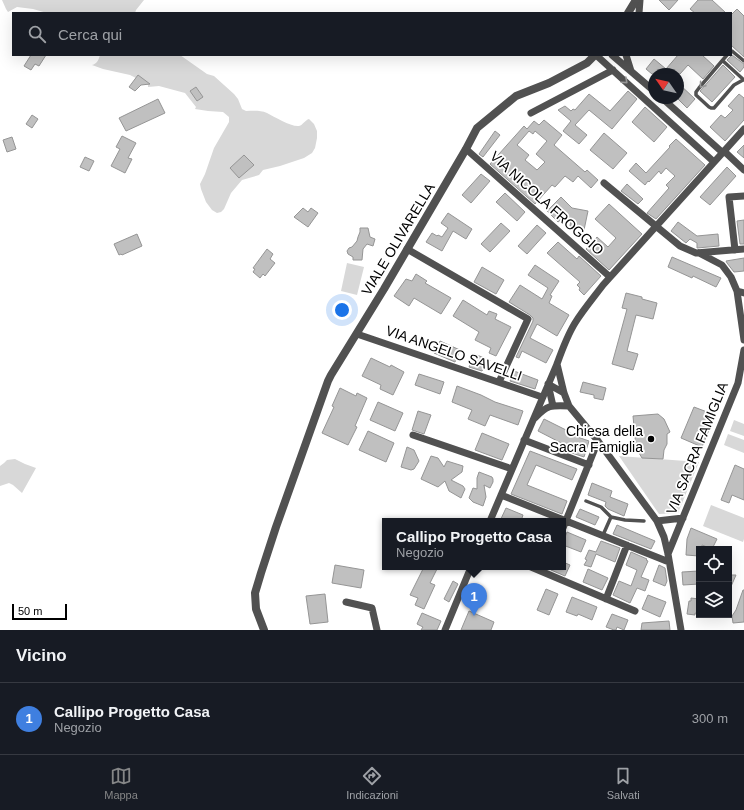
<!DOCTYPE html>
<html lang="it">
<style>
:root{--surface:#171b24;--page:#242831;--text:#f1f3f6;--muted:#9ea1a6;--line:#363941;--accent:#858687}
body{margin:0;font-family:Arial,sans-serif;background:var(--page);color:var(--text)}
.controls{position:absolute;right:12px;bottom:12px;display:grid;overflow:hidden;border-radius:0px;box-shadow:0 4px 16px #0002}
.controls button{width:36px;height:36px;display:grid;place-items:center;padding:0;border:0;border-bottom:1px solid var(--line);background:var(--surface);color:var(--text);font:20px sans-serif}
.compass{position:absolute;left:648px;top:68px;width:36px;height:36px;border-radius:50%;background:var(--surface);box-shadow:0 4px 16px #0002;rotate:304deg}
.scale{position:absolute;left:12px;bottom:10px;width:55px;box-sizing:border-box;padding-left:4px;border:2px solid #000;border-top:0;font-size:11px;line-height:14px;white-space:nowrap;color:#000;-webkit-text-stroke:3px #fff;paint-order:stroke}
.you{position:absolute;left:342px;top:310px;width:14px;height:14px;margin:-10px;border:3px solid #fff;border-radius:50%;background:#1a73e8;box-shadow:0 0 0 6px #1a73e833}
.badge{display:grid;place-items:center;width:26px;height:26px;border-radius:50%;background:var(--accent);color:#fff;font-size:13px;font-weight:700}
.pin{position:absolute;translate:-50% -33px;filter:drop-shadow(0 1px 2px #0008)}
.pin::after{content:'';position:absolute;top:21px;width:14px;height:12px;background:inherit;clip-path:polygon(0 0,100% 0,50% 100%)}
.popup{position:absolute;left:382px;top:518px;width:184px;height:52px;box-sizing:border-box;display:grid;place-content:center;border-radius:0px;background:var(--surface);filter:drop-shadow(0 1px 3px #0005);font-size:13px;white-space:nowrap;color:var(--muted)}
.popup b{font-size:15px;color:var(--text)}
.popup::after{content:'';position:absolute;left:50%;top:100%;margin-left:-8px;border:8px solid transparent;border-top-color:var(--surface)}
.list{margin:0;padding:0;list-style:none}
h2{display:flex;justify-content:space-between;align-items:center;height:52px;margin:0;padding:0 16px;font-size:17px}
h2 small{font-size:13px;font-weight:400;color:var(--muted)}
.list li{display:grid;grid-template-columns:26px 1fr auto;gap:12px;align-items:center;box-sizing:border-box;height:72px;padding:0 16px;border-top:1px solid var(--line)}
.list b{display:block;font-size:15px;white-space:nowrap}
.list p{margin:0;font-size:13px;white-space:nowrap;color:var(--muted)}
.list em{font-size:13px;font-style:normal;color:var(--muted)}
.icon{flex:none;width:22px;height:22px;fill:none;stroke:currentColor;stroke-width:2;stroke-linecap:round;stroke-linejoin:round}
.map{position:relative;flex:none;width:744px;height:630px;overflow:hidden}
.search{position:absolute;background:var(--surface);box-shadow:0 4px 16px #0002;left:12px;right:12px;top:12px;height:44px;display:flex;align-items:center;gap:10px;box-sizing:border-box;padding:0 14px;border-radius:0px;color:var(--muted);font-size:15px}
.sheet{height:124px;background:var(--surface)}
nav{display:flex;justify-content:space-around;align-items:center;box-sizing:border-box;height:56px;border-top:1px solid var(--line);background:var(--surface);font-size:11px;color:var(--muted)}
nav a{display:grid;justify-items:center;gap:2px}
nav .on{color:var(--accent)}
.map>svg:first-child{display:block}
.green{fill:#d8d8d8}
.building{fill:#c0c0c0;stroke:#959595;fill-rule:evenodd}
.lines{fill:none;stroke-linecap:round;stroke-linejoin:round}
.service{stroke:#515151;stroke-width:3.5}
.minor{stroke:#515151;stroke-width:7}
.tertiary{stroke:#515151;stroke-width:8}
.oneway{stroke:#979797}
.poi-dot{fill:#000;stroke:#fff;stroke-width:1.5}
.labels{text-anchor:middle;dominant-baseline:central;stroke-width:3.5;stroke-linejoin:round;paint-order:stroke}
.street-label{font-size:14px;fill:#000;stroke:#fff}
.poi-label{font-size:14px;fill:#000;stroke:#fff;text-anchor:end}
</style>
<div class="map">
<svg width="744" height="630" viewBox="0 0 744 630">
<rect width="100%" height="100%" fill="#fff"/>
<!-- green -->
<path class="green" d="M2 0H144L136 10 135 13H47L33 9 17 7 8 12 6 9Z
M100 55H180L207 74 214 76 234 94 238 99 242 109 246 111C253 111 260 110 267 113 275 117 291 127 299 126 303 125 305 120 309 119L314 124 317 131V138L315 148 312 153 304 158 280 166 263 170 259 175 242 180 231 193 224 209 221 212 217 213 212 210 206 202 201 189 200 184 205 174 214 148 229 122V117L223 112 208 111 195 109 196 107 185 93 159 86 148 87V85L137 77 136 78 130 75 103 69 92 65C97 64 99 59 100 55Z
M347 263 364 267 357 295 341 291Z
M734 420 744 424V436L730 431Z
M728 434 744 440V453L724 445Z
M619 456 699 462 678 513 659 514Z
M15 459 25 464 36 468 22 493 13 485 9 483 0 486V466L4 463 7 460Z
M711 505 744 518V539L743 542 703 526Z"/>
<!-- building -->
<path class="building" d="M659 0H678L669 10Z
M698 0H712L726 13H695L690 9Z
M737 9 744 16V57L731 45V15Z
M31 55H46L39 66 35 64 31 70 24 66Z
M678 55H702L714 66 703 79 688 65 680 74H652L646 69 654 59 666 69Z
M732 55 744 64V67L740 72 727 60Z
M723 65 735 77 712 102 700 91Z
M138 75 150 84 141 85 135 91 129 87Z
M678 83 695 99 687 108 678 99Z
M196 87 203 97 197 101 190 91Z
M628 91 637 99 612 129 589 110 575 125 587 135 579 144 563 131 571 121 558 110 565 106 571 111 573 109 575 110 589 94 610 111Z
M739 94 744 98V120L725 141 710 127 721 115 725 118 733 110 728 106Z
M158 99 165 113 126 131 119 118Z
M645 107 667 127 654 142 632 122Z
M32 115 38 119 32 128 26 124Z
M544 120 562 135 554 145 585 172 587 170 598 180 591 188 578 176 573 182 565 176 555 187 552 185 535 204 490 164 524 126 527 129 534 121 539 125ZM529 131 533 134 535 131 547 141 536 154 545 162 537 170 525 160 529 155 517 145Z
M495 131 500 135 483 157 479 154Z
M604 133 627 153 613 169 590 150Z
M122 136 136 143 128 158 132 159 125 173 111 166 120 149 116 147Z
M12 137 16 149 7 152 3 140Z
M676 139 705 165 656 219 647 213 669 188 666 185 675 176 666 168 661 174 659 171 649 182 648 181 645 185 629 171 636 163 646 173 670 147 669 146Z
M744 145V158L737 152Z
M244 155 254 165 239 178 230 168Z
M85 157 94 161 89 171 80 167Z
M727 167 736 176 710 205 700 197Z
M481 174 490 181 471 203 462 195Z
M627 184 643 199 638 204 621 191Z
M505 193 525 212 517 221 496 202Z
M561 197 572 208 588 211 584 230 570 226 571 220 563 218 558 222 547 211Z
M609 204 642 234 609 270 586 249 597 237 608 247 616 238 595 219Z
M303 208 308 212 311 208 318 213 308 227 294 217Z
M448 213 472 229 466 239 453 231 442 251 426 242 432 233 437 236 438 235 442 237 448 228 441 223Z
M744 220V244H740L737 221Z
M678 222 697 236 718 234 719 246 697 248V243L690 239 686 243 671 231Z
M501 223 510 231 490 252 481 244Z
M537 225 546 233 527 254 518 246Z
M360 228H368L370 237 375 239 373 246 367 244 363 249 362 260H353V257L348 254 347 251 349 248 352 247 357 241 358 237 360 232Z
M137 234 142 246 122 255 121 254 119 255 114 244Z
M558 242 577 259 579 256 601 276 584 295 579 290 580 288 577 285 580 282 547 253Z
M267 249 273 254 270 259 275 263 265 276 263 274 260 278 253 272 255 269 253 268Z
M672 257 721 278 716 287 693 276 692 278 668 267Z
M744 258V271L734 272 727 263 726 261Z
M535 265 559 281 550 295 552 296 549 303 569 315 557 336 537 324 530 338 553 350 546 363 522 351 519 358 516 357 533 321V318L530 315 509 302 520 285 542 299 548 288 528 275Z
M482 267 504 280 496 294 474 282Z
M416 274 427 281 425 283 451 298 441 314 414 298 409 306 394 296 406 279 412 281Z
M626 293 642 297V299L657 303 653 319 636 315 627 351 638 354 633 370 612 364 627 309 622 308Z
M463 300 487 315 489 311 497 314 495 319 511 327 496 356 489 353 491 348 475 340 479 332 453 316Z
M440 341 460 350 455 362 434 353Z
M474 354 490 360 486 368 484 367 482 371 469 367Z
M371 358 390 367 391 365 404 372 393 395 380 389 381 385 362 376Z
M514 371 538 380 535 389 510 381Z
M419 374 444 382 440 394 415 385Z
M583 382 606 388 603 400 594 398V395L580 392Z
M457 386 481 395 495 402 523 411 518 425 490 415 485 426 468 419 472 410 452 402Z
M340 388 356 396 357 393 367 398 355 426 357 427 348 445 322 433 334 407 332 406Z
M378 402 403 413 395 431 370 420Z
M694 407 715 415 702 447 681 438Z
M418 411 431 415 424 434 412 430Z
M658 414 664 419 670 432 667 434V444L664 450 663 459 642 458 636 448 633 416Z
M544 419 570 432 569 434 589 441 584 457 572 453 573 449 538 431Z
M368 431 394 443 386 462 359 450Z
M482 433 509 444 502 460 475 450Z
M407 447 414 450 419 461 414 469 411 470 401 467Z
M530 451 577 469 572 480 536 465 527 485 567 501 562 514 511 494Z
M431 456 438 458 444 467 447 461 463 466 462 472 451 480 463 486 465 489 461 498 449 491 445 481 438 487 421 479Z
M735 465 744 469V500L732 495 729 503 721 500Z
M479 472 492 477 493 479V482L490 488 484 485 486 497 483 506 473 502 469 498 473 488 477 489V478Z
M592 483 612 491 610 497 628 504 624 516 608 509 605 506 606 502 588 495Z
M506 508 523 515 521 521H500Z
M580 509 599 517 595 525 576 517Z
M617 525 655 541 651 549 613 534Z
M691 528 717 539 712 549 702 545V549H699V556L686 555 687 539Z
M567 532 586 540 581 552 563 545V542Z
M601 541 620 548 615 562 596 554 591 567 584 565 587 560 585 559 589 550 596 552Z
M631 552 647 559 646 560 648 561 641 577 649 580 645 591 637 588 630 603 613 595 619 581 631 586 637 570 626 565Z
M563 562 570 565 565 576 551 570 552 567H563Z
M335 565 364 570 361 588 332 583Z
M659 565 665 568 667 581 665 586 653 581Z
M424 567H438L430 583 435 585 424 609 415 605 418 598 410 595Z
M588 569 608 578 602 590 583 582Z
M699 571V584L683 585 682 572Z
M729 575H736L729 591Z
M453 581 458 584 449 602 444 599Z
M546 589 558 594 549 615 537 610Z
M743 590H744V622L733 623 732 616 736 610Z
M325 594 328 622 310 624 306 596Z
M648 595 666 602 660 617 642 609Z
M572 597 597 607 592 620 578 614 577 616 566 612Z
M691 598 699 599V614L695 613V615L687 614 689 601H691Z
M469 611 494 622 491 630H461Z
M422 613 441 621 437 630H421L423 627 417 624Z
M612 614 628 620 624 630 617 627 616 630H614L606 627Z
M669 621 670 630H641L642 623Z"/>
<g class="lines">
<!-- service -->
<path class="service" d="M731 52 732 51 744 61
M727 55 699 88 696 92V95L709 107 711 108H714L734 85 743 80
M723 61 744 80
M586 501 601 507 611 517
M603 535 611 517 625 520 644 521"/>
<!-- minor -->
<path class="minor" d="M639 13 640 0
M596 55 714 162
M612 55 654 91
M626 55 631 71
M662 98 723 153
M531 113 613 70
M466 149 610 277
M724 151 744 170
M604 183 680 246 696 253 744 249
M407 249 528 319 499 382
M735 250 729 197 744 196
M699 253 722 265 731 277 737 291
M744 293 737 291 744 340
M357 334 542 397
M557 364 564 393 569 406 598 441 657 521 664 537 668 554 681 630
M553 406 548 384 564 393
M535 418C547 405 551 405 569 406
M413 435 512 469
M524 440 589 465
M501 495 669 562
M490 521 557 364C562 350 567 336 575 323 583 310 594 297 603 285L744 129
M657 521 683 518
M563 528 598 441
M668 554 738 383 744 350
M531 567 635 611
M606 599 627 545
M346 602 372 608 377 630
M445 630 471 567"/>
<!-- tertiary -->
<path class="tertiary" d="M628 13 636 0
M264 630 256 609 255 593 261 573 276 527 328 381 331 375 384 289 466 149 477 128 516 96 549 83 587 63 595 55"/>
</g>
<!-- one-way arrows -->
<defs><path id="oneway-chevron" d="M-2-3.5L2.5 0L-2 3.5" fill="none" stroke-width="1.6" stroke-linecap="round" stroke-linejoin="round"/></defs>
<g class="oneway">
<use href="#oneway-chevron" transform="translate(625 81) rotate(42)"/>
<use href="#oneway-chevron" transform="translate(702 85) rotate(130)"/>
</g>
<!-- markers -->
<circle class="poi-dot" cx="651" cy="439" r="4"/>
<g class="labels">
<!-- street labels -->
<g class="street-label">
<text transform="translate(547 203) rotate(42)">VIA NICOLA FROGGIO</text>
<text transform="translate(398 239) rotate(-59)">VIALE OLIVARELLA</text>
<text transform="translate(454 353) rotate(19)">VIA ANGELO SAVELLI</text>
<text transform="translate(697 448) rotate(-68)">VIA SACRA FAMIGLIA</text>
</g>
<!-- poi labels -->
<g class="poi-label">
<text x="643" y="431">Chiesa della<tspan x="643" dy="16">Sacra Famiglia</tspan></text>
</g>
</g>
</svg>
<div class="controls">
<button><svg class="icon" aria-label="locate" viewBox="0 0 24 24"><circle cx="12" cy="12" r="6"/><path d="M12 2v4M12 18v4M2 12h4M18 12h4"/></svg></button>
<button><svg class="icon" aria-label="layers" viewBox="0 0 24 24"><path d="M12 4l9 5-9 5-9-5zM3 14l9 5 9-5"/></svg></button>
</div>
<svg class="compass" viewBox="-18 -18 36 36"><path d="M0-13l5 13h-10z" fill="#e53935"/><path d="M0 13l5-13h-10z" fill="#9ea1a6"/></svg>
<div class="scale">50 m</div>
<div class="you"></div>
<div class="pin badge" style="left:474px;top:616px;background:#3f7fe0">1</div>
<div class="popup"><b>Callipo Progetto Casa</b>Negozio</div>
<div class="search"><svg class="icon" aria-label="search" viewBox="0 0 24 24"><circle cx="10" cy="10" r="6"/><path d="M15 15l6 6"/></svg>Cerca qui</div>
</div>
<section class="sheet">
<h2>Vicino<small></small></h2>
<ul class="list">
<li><span class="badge" style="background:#3f7fe0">1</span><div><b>Callipo Progetto Casa</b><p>Negozio</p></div><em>300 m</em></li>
</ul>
</section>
<nav>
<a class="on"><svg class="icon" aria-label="map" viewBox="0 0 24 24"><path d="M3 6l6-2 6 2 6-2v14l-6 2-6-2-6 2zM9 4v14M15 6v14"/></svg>Mappa</a>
<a><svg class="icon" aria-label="directions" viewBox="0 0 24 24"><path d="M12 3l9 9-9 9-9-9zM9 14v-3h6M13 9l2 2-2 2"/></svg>Indicazioni</a>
<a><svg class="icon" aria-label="saved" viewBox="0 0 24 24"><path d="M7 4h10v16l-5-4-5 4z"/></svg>Salvati</a>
</nav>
